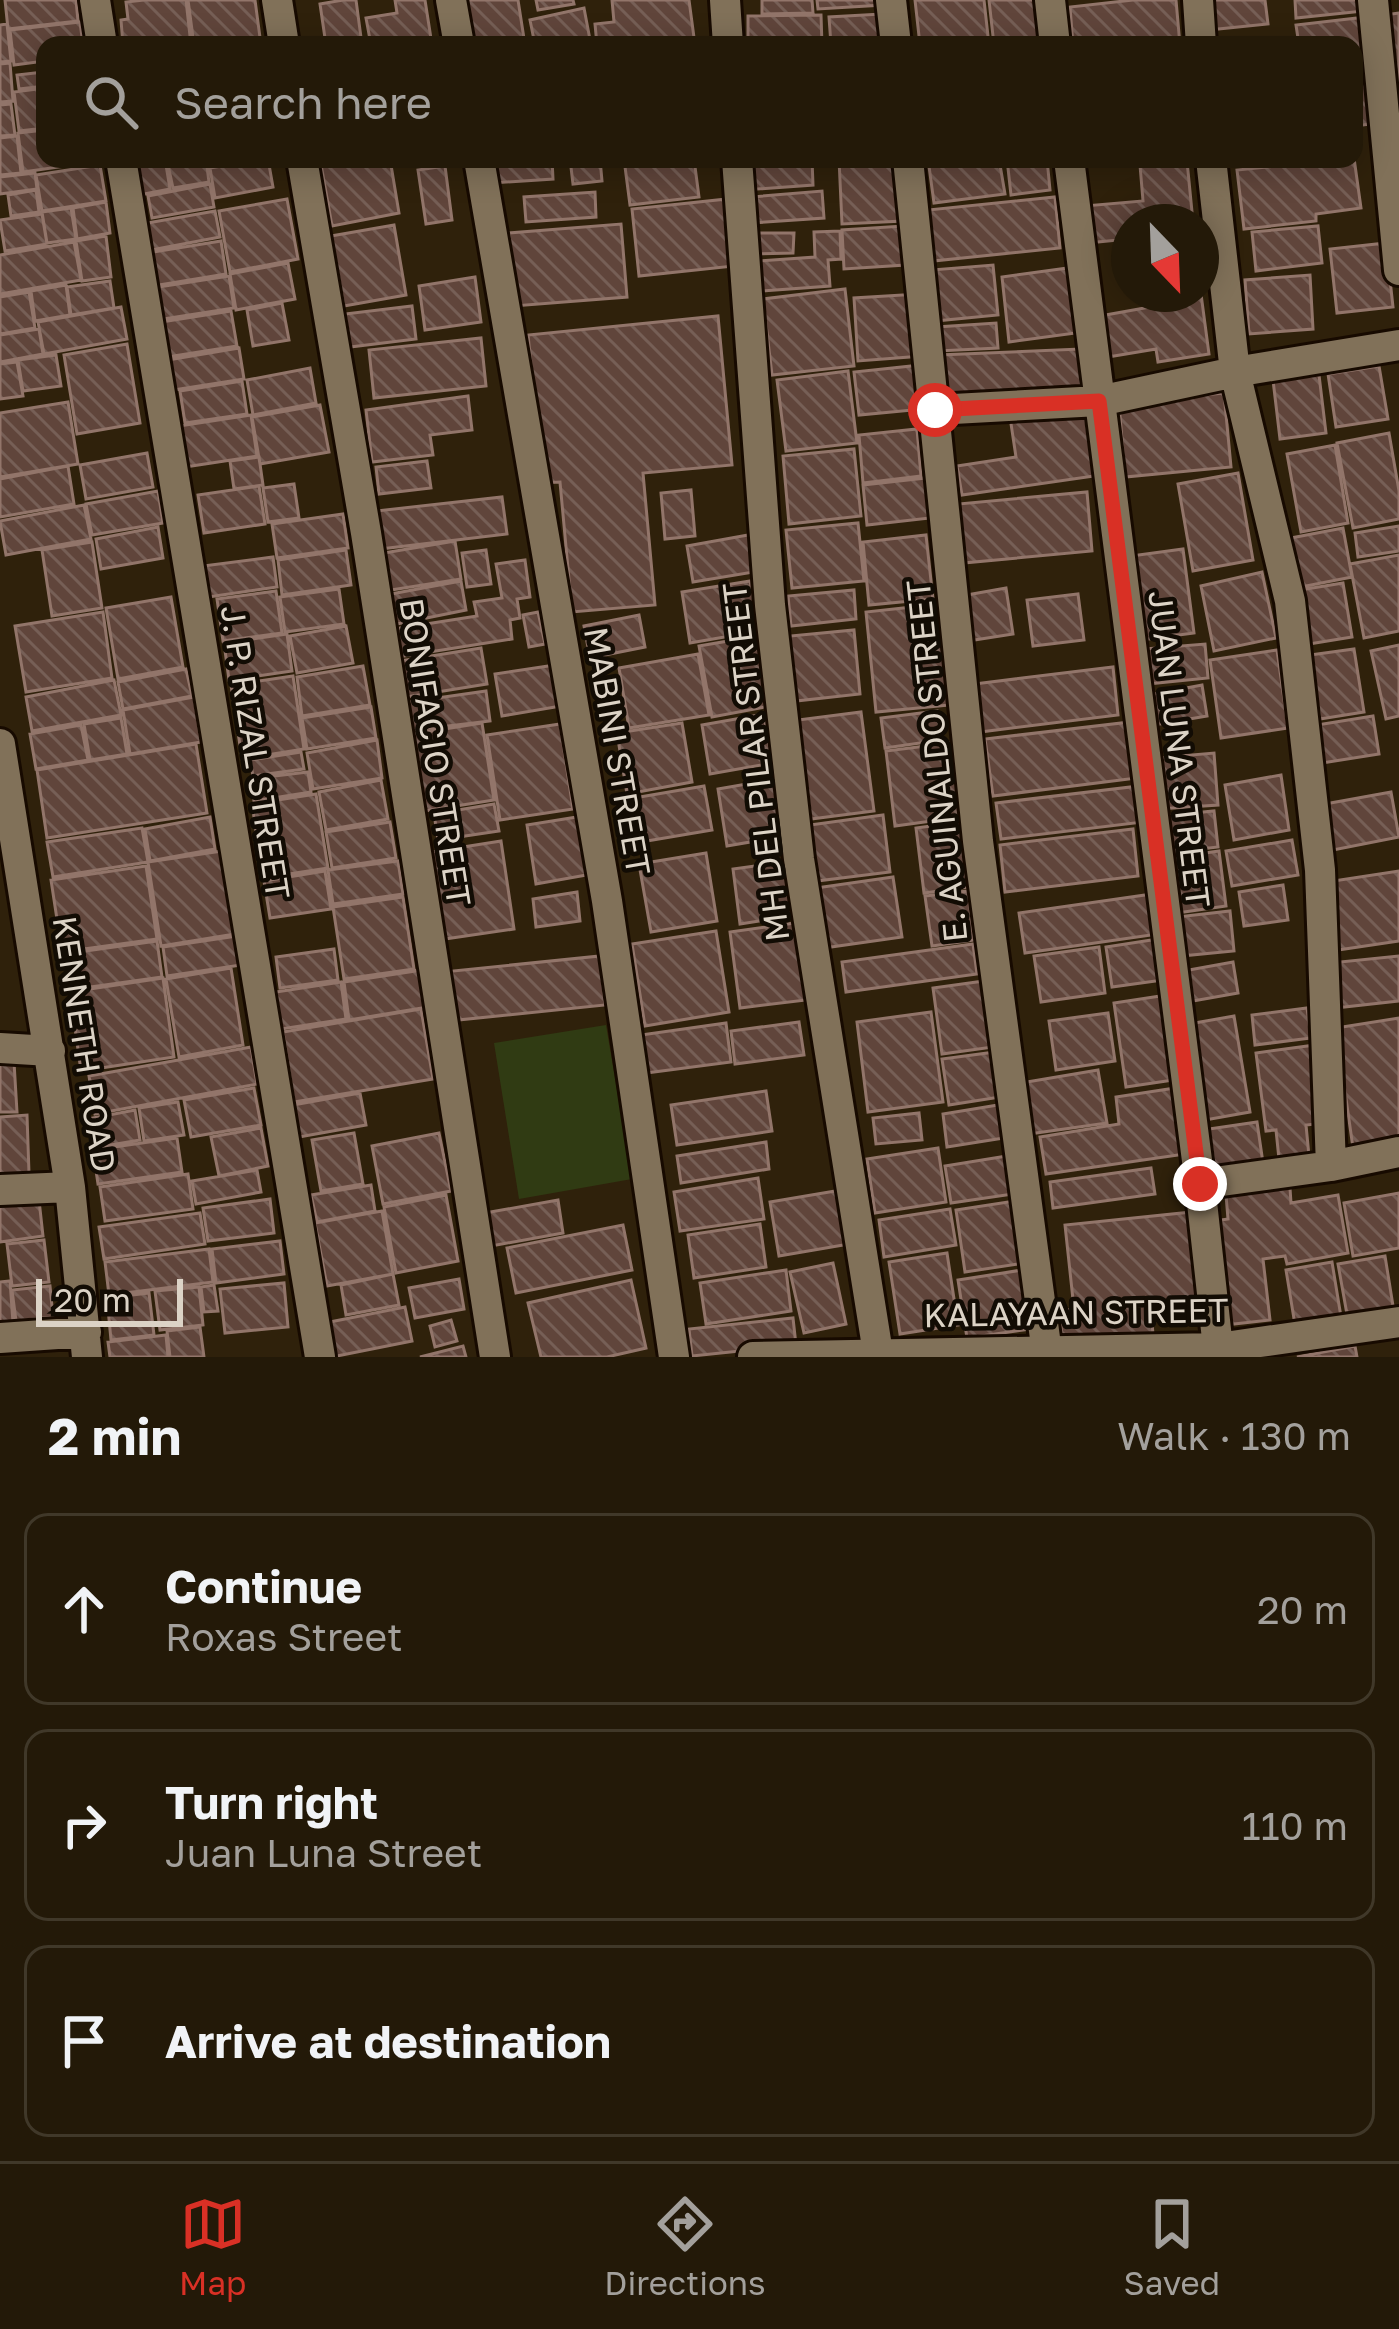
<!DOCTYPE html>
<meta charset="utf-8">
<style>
:root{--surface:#231908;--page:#2f2616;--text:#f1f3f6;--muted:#a3a09c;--line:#403829;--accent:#d93025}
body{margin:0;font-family:"Golos Text",sans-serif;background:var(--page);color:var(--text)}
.compass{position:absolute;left:1111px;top:204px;width:108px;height:108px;border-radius:50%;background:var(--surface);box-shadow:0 6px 30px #0003;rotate:157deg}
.scale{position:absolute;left:36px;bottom:30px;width:147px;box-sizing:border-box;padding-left:12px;border:6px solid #dcd3c6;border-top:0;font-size:33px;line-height:42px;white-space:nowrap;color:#dcd3c6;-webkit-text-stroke:9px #120c04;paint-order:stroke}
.stop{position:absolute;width:36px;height:36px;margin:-27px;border:9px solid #d93025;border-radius:50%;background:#fff}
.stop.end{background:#d93025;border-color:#fff;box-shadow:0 3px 12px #0008}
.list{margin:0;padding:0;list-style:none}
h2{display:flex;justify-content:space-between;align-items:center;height:156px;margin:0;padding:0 48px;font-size:51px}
h2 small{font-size:39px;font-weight:400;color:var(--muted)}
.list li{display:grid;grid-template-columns:78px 1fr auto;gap:36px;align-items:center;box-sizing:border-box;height:192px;margin:0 24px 24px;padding:0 24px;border:3px solid var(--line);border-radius:24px}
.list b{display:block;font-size:45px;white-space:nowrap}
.list p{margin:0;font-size:39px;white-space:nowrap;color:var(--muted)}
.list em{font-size:39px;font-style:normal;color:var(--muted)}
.icon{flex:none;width:66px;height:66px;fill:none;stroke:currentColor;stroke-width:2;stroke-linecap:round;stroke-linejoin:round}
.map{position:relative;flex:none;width:1399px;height:1357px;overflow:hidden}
.search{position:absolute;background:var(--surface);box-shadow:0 6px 30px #0003;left:36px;right:36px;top:36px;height:132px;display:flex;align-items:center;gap:30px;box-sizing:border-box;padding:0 42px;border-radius:24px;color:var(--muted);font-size:45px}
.sheet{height:804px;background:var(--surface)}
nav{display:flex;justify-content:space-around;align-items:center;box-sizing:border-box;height:168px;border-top:3px solid var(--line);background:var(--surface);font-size:33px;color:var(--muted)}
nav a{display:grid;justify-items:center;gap:6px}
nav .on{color:var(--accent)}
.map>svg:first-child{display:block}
.green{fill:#303b13}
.building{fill:url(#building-back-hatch);stroke:#92756a;stroke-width:3}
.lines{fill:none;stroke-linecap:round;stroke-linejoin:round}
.minor-casing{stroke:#170a00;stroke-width:36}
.minor{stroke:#817159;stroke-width:30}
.route{stroke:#d93025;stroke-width:15}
.labels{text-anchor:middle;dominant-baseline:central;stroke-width:9;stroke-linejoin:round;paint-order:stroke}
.street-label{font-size:33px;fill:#dcd3c6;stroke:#120c04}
</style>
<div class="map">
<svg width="1399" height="1357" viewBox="0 0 1399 1357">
<defs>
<pattern id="building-back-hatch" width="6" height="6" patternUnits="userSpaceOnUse" patternTransform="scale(3)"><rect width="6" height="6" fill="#60453b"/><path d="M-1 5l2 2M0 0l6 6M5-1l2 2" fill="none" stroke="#765f56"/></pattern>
</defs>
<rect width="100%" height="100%" fill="#2f210b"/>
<!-- green -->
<path class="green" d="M606 1025 632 1179 519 1199 494 1043Z"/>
<!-- building -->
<path class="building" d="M5 0H76L78 21 8 29Z
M144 0H186L191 45H123L121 20 128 19 126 2Z
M188 0H255L261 45H194Z
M343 0H356L362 45H326L320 4Z
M395 0H425L432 45H371L366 18 397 13Z
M458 0H518L525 45H465Z
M536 0H573L574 4 538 10Z
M612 0H689L695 45H597L595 24 614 22Z
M762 0H812L813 13 762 14Z
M817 0H883V5L818 9Z
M915 0H984L989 45H920Z
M989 0H1046L1052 45H994Z
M1133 0H1176L1180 45H1073L1070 7Z
M1205 0H1265L1268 24 1208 30Z
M1295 0H1363L1364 11 1296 18Z
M584 8 591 45H535L530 20Z
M1399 13V89H1392L1384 15Z
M881 14 882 45H831L829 17Z
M821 15 822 45H748V16Z
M1366 17 1371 61 1354 63V45H1299L1296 25Z
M80 22 83 45H45V61L14 65 10 30Z
M7 24 11 61 0 62V25Z
M10 63 13 101 0 102V64Z
M1366 71 1371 124 1354 126V72Z
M44 72 45 86 19 89 17 75Z
M45 88V128L19 131 14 92Z
M11 104 15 135 0 136V105Z
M45 130V159H94V162L23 172 18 133Z
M17 136 21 173 0 175V138Z
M1354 158 1361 208 1316 214V221L1244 229 1237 170Z
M133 159H165L170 189 139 195Z
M206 159 209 182 173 188 167 160Z
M261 159H268L273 187 215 198 210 168Z
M320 159H390L399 213 332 226Z
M492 159H552L553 179 493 183Z
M570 159H600L602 181 573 184Z
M624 159H694L699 197 630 205Z
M743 159H812L813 185 745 190Z
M839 159H900L903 221 842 224Z
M928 159H999L1005 194 934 203Z
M1007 159H1047L1050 190 1011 195Z
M1187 161 1193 222H1129V239L1087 243 1084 206 1143 201 1140 165Z
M100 165 106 201 42 211 36 175Z
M445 166 452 220 426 224 418 170Z
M35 173 37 189 0 194V177Z
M210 184 214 207 152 218 148 196Z
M36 190 39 212 11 216 8 195Z
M822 191 824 218 753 223 751 197Z
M595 192 596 217 526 222 524 197Z
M1055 197 1060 248 933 261 928 210Z
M287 199 298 259 230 272 219 211Z
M727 199 734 266 639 276 632 209Z
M106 202 110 233 77 239 73 208Z
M71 208 76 239 47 243 42 212Z
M215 211 220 237 146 251 142 224Z
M42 214 47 244 5 251 0 220Z
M621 224 627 297 514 306 509 233Z
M394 225 406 295 344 306 331 236Z
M903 226 905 265 844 269 842 230Z
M1318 226 1322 263 1256 271 1252 232Z
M840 231 841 259 828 260 830 286 761 291 758 261 815 257 814 232Z
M750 233H794L793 253 750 254Z
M106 236 111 277 82 281 76 241Z
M221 241 226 274 153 286 147 253Z
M74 242 81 280 0 294V255Z
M1386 243 1393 307 1337 313 1330 249Z
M288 263 295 299 236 310 230 274Z
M993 265 998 315 935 321 931 270Z
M1075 267 1083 332 1009 342 1002 277Z
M1310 275 1313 329 1249 334 1245 280Z
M229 276 234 308 157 320 152 288Z
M475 277 481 322 425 330 419 286Z
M110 281 114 308 71 315 67 287Z
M66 285 70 315 35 321 31 291Z
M845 289 854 366 772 375 763 299Z
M29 292 35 328 0 334V297Z
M918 294 922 356 858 361 854 298Z
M1148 294H1201L1209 354 1158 362 1156 349 1108 357 1100 316 1150 307Z
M282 303 289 340 253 346 247 310Z
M412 306 416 339 350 347 345 314Z
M121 307 127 339 44 354 38 322Z
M231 311 237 346 161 358 155 323Z
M718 316 732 465 643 473 655 605 572 612 560 482 543 483 528 335Z
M996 323 998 348 938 351 937 327Z
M39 329 43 354 0 362V335Z
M481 338 486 386 374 398 369 350Z
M127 344 140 423 77 434 64 355Z
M239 348 244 379 167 391 162 361Z
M1080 349 1081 397 940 403 939 355Z
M56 355 61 386 23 391 18 360Z
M17 362 23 396 0 399V364Z
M921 365 924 409 859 415 854 372Z
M1379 366 1388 419 1336 427 1328 374Z
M310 368 316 403 253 415 247 380Z
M848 371 857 443 786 451 777 380Z
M1319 375 1326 433 1280 439 1273 380Z
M242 381 247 414 185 423 180 391Z
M1224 393 1231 467 1125 477 1119 403Z
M468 396 472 430 430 435 433 455 372 462 366 410Z
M68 402 78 464 0 477V413Z
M320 405 329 452 260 464 252 417Z
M1084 407 1094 476 962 495 957 466 1016 457 1010 417Z
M251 415 257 456 185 467 179 426Z
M917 429 921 476 863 483 859 435Z
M1389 433 1399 491V519L1353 528 1337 443Z
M1335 445 1348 523 1301 532 1287 454Z
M854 449 861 516 789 524 783 456Z
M147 453 153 487 86 499 80 465Z
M259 457 263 485 234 489 230 461Z
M427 461 431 488 379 494 376 467Z
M68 466 74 504 0 517V479Z
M1238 473 1253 560 1193 571 1178 484Z
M926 478 930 518 867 525 863 485Z
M294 484 299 518 268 522 263 488Z
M259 486 265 524 204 533 198 495Z
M691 490 695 536 665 539 661 493Z
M158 491 163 523 92 535 86 504Z
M1087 492 1092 551 963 563 958 504Z
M502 497 507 534 380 549 376 511Z
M84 505 91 539 6 555 0 521Z
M343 514 348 548 277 558 272 524Z
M858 523 864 581 792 588 786 530Z
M1399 526V551L1358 557 1355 533Z
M158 527 163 558 101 569 96 539Z
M1343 528 1352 577 1301 587 1291 538Z
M759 533 765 570 693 582 687 546Z
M926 535 933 599 869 605 863 542Z
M455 541 461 579 391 590 384 553Z
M92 542 102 608 52 616 42 550Z
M1183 549 1194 633 1141 640 1131 556Z
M346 550 351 585 282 595 278 560Z
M486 550 491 584 467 587 462 553Z
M1399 555V631L1364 638 1350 564Z
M273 557 277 587 208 597 203 566Z
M525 560 530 597 517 599 520 618 510 620 512 639 398 657 394 629 477 616 474 602 502 598 496 564Z
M1262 572 1276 638 1214 651 1201 586Z
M461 581 466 610 397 624 391 594Z
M750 581 759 631 690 643 682 592Z
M1343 583 1352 637 1309 644 1300 590Z
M1006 588 1013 634 968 641 961 596Z
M339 589 344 624 285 632 280 597Z
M854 590 856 619 791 626 788 596Z
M276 591 282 633 223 641 217 599Z
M1078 594 1084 640 1033 646 1027 600Z
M171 597 183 667 118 679 106 608Z
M940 604 950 705 876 712 866 612Z
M103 612 112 678 26 692 15 626Z
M538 612 545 644 529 647 523 615Z
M639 615 645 647 590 658 584 626Z
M346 626 353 663 297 673 290 636Z
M854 630 860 694 796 701 790 636Z
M287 634 292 671 229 680 224 643Z
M769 634 781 704 712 717 699 646Z
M1205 644 1208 678 1147 684 1143 649Z
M1399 645V716L1386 719 1371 651Z
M481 648 487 684 406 697 400 661Z
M1354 649 1364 712 1320 719 1310 655Z
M1277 650 1288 728 1221 738 1210 660Z
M698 654 709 715 629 728 619 668Z
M555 665 561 706 502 716 495 674Z
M363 666 370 705 302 716 297 677Z
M1113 667 1118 715 980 732 974 684Z
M186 669 192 696 123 709 118 682Z
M293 676 304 749 242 759 231 685Z
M114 680 121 715 32 731 26 697Z
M1202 685 1207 716 1154 725 1149 695Z
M486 691 490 721 406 731 402 703Z
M194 697 201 742 130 754 123 710Z
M371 707 376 738 307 749 302 718Z
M937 711 941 740 885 748 881 718Z
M861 712 874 811 811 819 798 720Z
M764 714 772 763 710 774 702 725Z
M1373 716 1379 754 1322 763 1317 725Z
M121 718 127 754 90 760 84 724Z
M1130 722 1137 778 993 796 985 739Z
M482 723 494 800 418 812 407 735Z
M682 723 692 782 627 794 617 733Z
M560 724 573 809 500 820 487 735Z
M81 725 88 760 36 769 30 734Z
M377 740 382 778 313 789 307 753Z
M950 743 961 817 895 826 886 751Z
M196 744 207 813 47 838 37 770Z
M301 752 304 769 253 776 250 760Z
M1214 753 1218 805 1159 809 1156 758Z
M308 772 311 792 254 801 250 779Z
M1281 775 1289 830 1234 840 1225 785Z
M781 778 791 835 727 846 718 789Z
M381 780 388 819 326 830 319 792Z
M704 786 712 830 641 842 634 798Z
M1139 786 1143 822 1001 839 996 803Z
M1391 792 1399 837 1333 850 1325 804Z
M316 794 328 868 263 878 252 804Z
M494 804 499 831 438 840 434 814Z
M1214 811 1218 847 1166 853 1162 816Z
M883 815 890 872 817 881 810 825Z
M583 816 592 874 536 884 527 825Z
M210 817 215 849 150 861 145 829Z
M390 822 396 858 332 868 326 832Z
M961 822 969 887 924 893 916 828Z
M142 828 148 862 53 877 47 842Z
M1133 829 1138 876 1005 892 1000 845Z
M1292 840 1298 875 1232 886 1226 851Z
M501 841 514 929 438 940 425 853Z
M222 851 235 934 161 946 148 862Z
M1219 851 1226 906 1177 913 1170 858Z
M706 853 717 921 651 932 639 864Z
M398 861 403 894 333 904 328 870Z
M784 862 792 916 740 924 733 869Z
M146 866 157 939 62 952 51 880Z
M325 871 331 909 270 918 264 881Z
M1399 871V941L1338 950 1327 882Z
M893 877 902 937 824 948 816 888Z
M1283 885 1288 920 1244 926 1239 892Z
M968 891 974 940 932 946 925 896Z
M577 892 580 921 536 927 533 899Z
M1159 893 1165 933 1025 953 1019 913Z
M403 897 414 969 344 979 333 907Z
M1230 911 1234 951 1181 956 1177 917Z
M795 923 806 1000 740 1008 730 932Z
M716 931 729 1012 645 1026 632 944Z
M237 936 241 965 167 976 163 947Z
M1158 939 1163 980 1112 987 1106 947Z
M157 941 162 977 69 990 64 954Z
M973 944 977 974 846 992 842 962Z
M1099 947 1105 993 1041 1002 1034 956Z
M334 949 338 980 280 988 276 957Z
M600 956 605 1005 448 1021 443 972Z
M1399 956V1001L1335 1008 1330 963Z
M1233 962 1238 993 1193 1001 1189 970Z
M231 968 243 1045 179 1057 166 979Z
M422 970 428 1007 349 1020 344 982Z
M163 978 174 1057 81 1071 70 992Z
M984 981 993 1047 942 1054 933 988Z
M341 982 346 1019 281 1029 276 992Z
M1167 995 1180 1079 1126 1087 1114 1003Z
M1307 1008 1311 1038 1255 1045 1252 1015Z
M421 1009 433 1079 294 1102 283 1032Z
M931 1012 943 1102 868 1112 857 1022Z
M1108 1013 1115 1061 1056 1070 1049 1021Z
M1234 1016 1250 1112 1205 1120 1189 1024Z
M1399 1018V1141L1353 1148 1336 1028Z
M799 1022 804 1055 735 1064 731 1031Z
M726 1023 731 1062 646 1073 641 1035Z
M1315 1045 1325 1123 1306 1125 1309 1156 1279 1159 1276 1130 1266 1131 1256 1053Z
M251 1047 257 1084 95 1114 89 1076Z
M995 1052 1000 1097 949 1105 942 1059Z
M14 1062 17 1112H0V1063Z
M1098 1070 1107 1123 1029 1134 1021 1083Z
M254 1088 261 1125 191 1137 184 1100Z
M1175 1088 1185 1154 1046 1174 1040 1137 1119 1124 1116 1097Z
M766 1091 772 1131 677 1145 671 1105Z
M360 1093 366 1125 299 1137 293 1105Z
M178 1102 184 1135 144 1141 139 1108Z
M1004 1104 1010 1137 947 1147 943 1114Z
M135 1110 140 1140 93 1148 88 1119Z
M919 1113 922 1140 876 1144 873 1118Z
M27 1115 29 1173 0 1174V1117Z
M1257 1122 1263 1163 1215 1170 1209 1129Z
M261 1128 268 1166 219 1176 211 1137Z
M354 1133 363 1184 321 1191 312 1140Z
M439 1133 451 1191 383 1204 372 1146Z
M177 1138 182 1172 98 1184 93 1150Z
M766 1142 769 1169 681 1183 677 1156Z
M938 1148 946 1202 875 1213 867 1159Z
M1013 1155 1019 1193 951 1203 945 1166Z
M1151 1168 1155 1194 1053 1208 1050 1182Z
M257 1170 261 1192 196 1204 192 1181Z
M188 1174 193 1209 105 1221 100 1187Z
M758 1178 764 1219 680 1231 674 1192Z
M371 1185 375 1211 317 1222 311 1195Z
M1290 1188 1291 1203 1338 1195 1348 1253 1287 1264 1285 1256 1263 1259 1270 1320 1225 1325 1214 1221 1228 1219 1226 1195Z
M847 1189 855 1243 779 1256 770 1202Z
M1399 1193V1248L1353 1256 1344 1203Z
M446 1195 458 1261 396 1273 384 1207Z
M270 1199 274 1233 208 1241 203 1208Z
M39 1200 43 1236 0 1242V1205Z
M558 1200 563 1233 491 1246 485 1213Z
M1021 1200 1031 1262 965 1272 956 1210Z
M950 1209 956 1245 884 1257 879 1220Z
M382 1211 393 1274 327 1286 315 1223Z
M1192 1212 1202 1308 1151 1313 1153 1334 1063 1344 1059 1311 1074 1309 1065 1225Z
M200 1213 205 1244 104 1259 99 1227Z
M760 1224 766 1267 694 1278 688 1235Z
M623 1225 632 1270 516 1293 507 1248Z
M44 1240 49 1282 12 1286 7 1244Z
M280 1241 284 1274 216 1283 212 1249Z
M209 1249 213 1282 109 1295 105 1262Z
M947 1253 958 1325 900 1334 889 1262Z
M1385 1256 1394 1312 1348 1320 1338 1264Z
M1332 1262 1342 1323 1296 1331 1286 1270Z
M833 1263 846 1324 804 1333 790 1272Z
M786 1270 791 1311 706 1324 700 1283Z
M1022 1270 1031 1329 967 1338 958 1280Z
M393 1274 399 1305 346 1315 341 1285Z
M459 1279 464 1309 415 1318 409 1288Z
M631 1280 646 1348 607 1357H541L528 1303Z
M10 1281 13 1323 0 1324V1282Z
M284 1283 288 1327 225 1333 220 1289Z
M214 1285 218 1311 204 1312 201 1287Z
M50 1286 53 1317 16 1321 12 1290Z
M199 1287 203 1325 160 1330 155 1291Z
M149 1293 154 1335 111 1340 107 1298Z
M405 1307 412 1341 332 1357 325 1323Z
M793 1318 796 1345 692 1356 689 1329Z
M451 1320 457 1341 435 1347 430 1326Z
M200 1327 204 1357H170L167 1331Z
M166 1335 168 1357H110L108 1342Z
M463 1346 466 1357H420Z
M1355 1346 1357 1357H1297Z"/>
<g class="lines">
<defs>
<path id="minor" d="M95 0 102 45
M277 0 284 45
M451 0 459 45
M725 0 728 45
M891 0 896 45
M1050 0 1055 45
M1198 0 1201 45
M1373 0 1399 270
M121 159 320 1357
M302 159 366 533 495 1357
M479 159 607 901 674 1357
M737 159 770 605 799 859 878 1353
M908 159 978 841 1047 1353
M1069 159 1200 1184 1218 1348
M1211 159 1235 372 1290 601 1320 870 1331 1166
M935 410 1099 401 1235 372 1399 345
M0 744 70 1187 87 1357
M0 1048 50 1051
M1200 1184 1331 1166 1399 1152
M0 1190 70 1187
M0 1338 86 1332
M753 1357 1218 1348 1399 1322"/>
</defs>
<!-- minor casing -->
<use href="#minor" class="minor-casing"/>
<!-- minor -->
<use href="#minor" class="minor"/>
</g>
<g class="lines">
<!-- route -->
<path class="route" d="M935 410 1099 401 1200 1184"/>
</g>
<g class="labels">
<!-- street labels -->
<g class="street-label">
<text transform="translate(1180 749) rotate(83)">JUAN LUNA STREET</text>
<text transform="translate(618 751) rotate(80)">MABINI STREET</text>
<text transform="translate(256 752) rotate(81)">J. P. RIZAL STREET</text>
<text transform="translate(436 752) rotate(81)">BONIFACIO STREET</text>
<text transform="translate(936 761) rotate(-96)">E. AGUINALDO STREET</text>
<text transform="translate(755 762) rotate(-97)">MH DEL PILAR STREET</text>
<text transform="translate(85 1044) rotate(81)">KENNETH ROAD</text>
<text transform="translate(1076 1312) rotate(-1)">KALAYAAN STREET</text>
</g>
</g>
</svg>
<svg class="compass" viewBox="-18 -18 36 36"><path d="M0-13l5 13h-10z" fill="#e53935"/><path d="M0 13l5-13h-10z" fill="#a3a09c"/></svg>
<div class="scale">20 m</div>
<div class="stop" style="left:935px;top:410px"></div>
<div class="stop end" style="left:1200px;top:1184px"></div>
<div class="search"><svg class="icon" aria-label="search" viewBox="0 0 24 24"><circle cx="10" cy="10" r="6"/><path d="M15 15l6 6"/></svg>Search here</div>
</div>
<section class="sheet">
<h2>2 min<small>Walk · 130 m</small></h2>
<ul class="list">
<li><svg class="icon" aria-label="ahead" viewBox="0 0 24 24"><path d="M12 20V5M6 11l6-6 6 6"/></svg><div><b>Continue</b><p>Roxas Street</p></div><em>20 m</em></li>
<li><svg class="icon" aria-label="right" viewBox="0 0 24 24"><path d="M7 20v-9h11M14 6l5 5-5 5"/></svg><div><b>Turn right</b><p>Juan Luna Street</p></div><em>110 m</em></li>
<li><svg class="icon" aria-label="arrive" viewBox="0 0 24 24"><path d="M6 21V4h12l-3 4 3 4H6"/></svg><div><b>Arrive at destination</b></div></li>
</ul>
</section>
<nav>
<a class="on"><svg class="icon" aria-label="map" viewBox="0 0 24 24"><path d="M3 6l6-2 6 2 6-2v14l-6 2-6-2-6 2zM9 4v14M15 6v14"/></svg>Map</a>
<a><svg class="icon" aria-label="directions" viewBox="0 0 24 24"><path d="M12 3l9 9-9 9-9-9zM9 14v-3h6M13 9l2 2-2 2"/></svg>Directions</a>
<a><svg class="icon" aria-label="saved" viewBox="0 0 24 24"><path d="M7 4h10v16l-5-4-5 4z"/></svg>Saved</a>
</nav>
